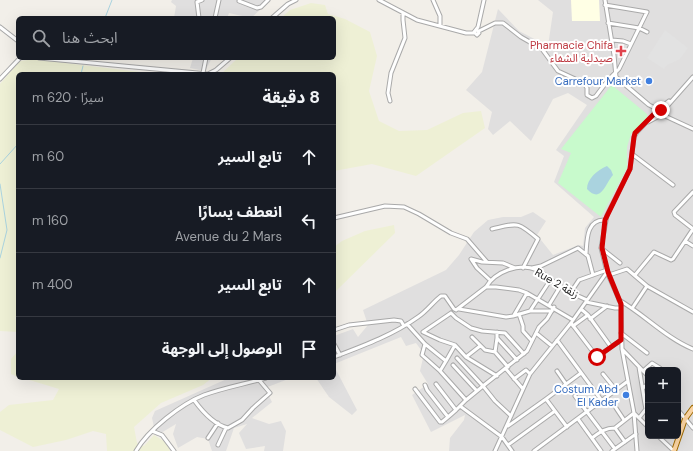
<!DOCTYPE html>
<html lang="ar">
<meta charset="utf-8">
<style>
:root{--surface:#171b24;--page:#20242c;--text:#f1f3f6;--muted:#9ea1a6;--line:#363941}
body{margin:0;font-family:"DM Sans","Noto Sans Arabic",sans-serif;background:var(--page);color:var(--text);direction:rtl}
.controls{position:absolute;right:12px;bottom:12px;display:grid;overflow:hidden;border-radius:6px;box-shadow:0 4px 16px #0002}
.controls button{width:36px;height:36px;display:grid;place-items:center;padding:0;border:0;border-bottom:1px solid var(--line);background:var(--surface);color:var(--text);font:20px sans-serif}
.stop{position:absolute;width:12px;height:12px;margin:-9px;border:3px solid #d40000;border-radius:50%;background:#fff}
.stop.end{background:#d40000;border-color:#fff;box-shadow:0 1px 4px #0008}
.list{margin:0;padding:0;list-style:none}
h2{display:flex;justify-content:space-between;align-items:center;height:52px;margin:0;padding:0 16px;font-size:17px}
h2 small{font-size:13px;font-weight:400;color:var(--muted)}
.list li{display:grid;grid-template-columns:26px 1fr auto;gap:12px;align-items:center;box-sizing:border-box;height:64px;padding:0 16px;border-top:1px solid var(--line)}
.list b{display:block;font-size:15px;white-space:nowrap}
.list p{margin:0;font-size:13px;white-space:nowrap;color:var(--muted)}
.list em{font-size:13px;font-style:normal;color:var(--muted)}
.icon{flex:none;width:22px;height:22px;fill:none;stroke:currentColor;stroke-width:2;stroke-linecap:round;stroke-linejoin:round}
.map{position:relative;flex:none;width:693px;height:451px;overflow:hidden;direction:ltr}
.search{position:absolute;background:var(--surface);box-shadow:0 4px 16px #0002;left:16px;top:16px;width:320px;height:44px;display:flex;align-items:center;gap:10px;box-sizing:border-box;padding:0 14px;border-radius:6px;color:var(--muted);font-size:15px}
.panel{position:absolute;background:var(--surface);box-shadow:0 4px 16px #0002;left:16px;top:72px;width:320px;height:308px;border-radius:6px;direction:rtl}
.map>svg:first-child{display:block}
.residential{fill:#e0dfdf;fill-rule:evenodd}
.education{fill:#ffffe5}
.farmland{fill:#eef0d5}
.park{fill:#c8facc}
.parking{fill:#e2e2e2}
.water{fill:#aad3df}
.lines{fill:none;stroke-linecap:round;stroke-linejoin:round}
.stream{stroke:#aad3df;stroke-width:1}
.minor-casing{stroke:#a9a9a9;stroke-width:5}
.major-casing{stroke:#a06b00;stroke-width:6}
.minor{stroke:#fff;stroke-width:3}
.major{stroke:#fcd6a4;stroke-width:4}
.route{stroke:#d40000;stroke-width:5}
.health-dot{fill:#e0444e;stroke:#fff;stroke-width:1.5}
.shop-dot{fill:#3f7fe0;stroke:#fff;stroke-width:1.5}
.labels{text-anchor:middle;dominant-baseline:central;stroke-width:4;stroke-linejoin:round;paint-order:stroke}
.health-label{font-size:11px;fill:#be3a42;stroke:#fff;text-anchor:end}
.shop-label{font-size:11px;fill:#366cbe;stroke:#fff;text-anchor:end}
.street-label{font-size:11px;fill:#222;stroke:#fff}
</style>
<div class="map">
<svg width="693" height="451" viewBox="0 0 693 451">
<rect width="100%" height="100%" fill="#f2efe9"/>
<!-- residential -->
<path class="residential" d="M172 0H271L251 18 229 13 227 18H174L176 6 171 2Z
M538 0H693V451H449L450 438 464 420 465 415 431 432 412 395 428 384 420 371 424 354 416 343 406 346 401 337 334 364V336L353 329 358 337 368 325 363 310 446 270 459 255 474 232 488 220 503 217H521L533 212 546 221 537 235 553 255 579 245 583 246 585 228 594 217 554 182 564 156 556 150 587 105 568 93 553 99 531 141 510 121 493 135 488 129 492 112 466 90 482 72 498 9 519 31 548 46 553 12ZM648 370H678V436H648Z
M193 58H212L205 71 190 68Z
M334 366 357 410 352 415 329 397 316 378H334Z
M229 378H291L265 388 272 402 252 418 269 424 281 421 286 431 283 451H264L265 446 246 449 239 433 247 424 234 428 226 451H212L208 439 197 437 178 448 173 434 176 424 156 436 152 418 155 411Z"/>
<!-- education -->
<path class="education" d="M571 0H599L600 21H572Z"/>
<!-- farmland -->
<path class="farmland" d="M311 3 325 5 328 14 345 19 370 32 377 56 369 91 379 121 399 131 427 130 463 113 481 111 485 128 416 176 372 164 334 171V74H221L238 58H334V18H281L290 10Z
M34 59 48 61 157 74H18V315L15 318 18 326V332L0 331V84L20 61Z
M394 225 395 233 334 293V247L342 241 365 231Z
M18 351V377L11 374V359Z
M23 378H212L203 385 161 403 134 427 137 443 144 446 154 435 167 443 170 451H107L106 434 93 431 66 440 33 447 0 430V412L9 405 53 400 59 389Z"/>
<!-- park -->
<path class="park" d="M611 86H613L647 114V118L631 134 627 147V168L601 217 558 183 571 153 561 149Z"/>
<!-- parking -->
<path class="parking" d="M665 30 688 48 680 59 667 65 664 69 647 58Z"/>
<!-- water -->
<path class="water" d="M607 166 611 170 613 175C605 184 601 204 587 189 587 179 597 170 607 166Z"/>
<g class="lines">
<!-- stream -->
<path class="stream" d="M105 18 112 0
M85 59 87 58
M81 74 83 66
M0 164 18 144
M0 184 7 230 0 258"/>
<defs>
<path id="minor" d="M379 0 417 20 466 33H474
M433 0 440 16V26
M605 0 614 55 616 77 649 105 657 109
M239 1 257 8 261 7 268 0
M199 18 197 2 202 0
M215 18 219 0
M272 18 288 4 296 0
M608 23 639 28 647 32
M0 27 18 41
M477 30 479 33 477 35 474 32 478 27 484 0
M479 31 495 23H503L521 37 542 49 558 71 584 83 587 88V95L592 98 596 96 608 80 619 69 647 12 605 5
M612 40 623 41 631 44
M39 58 208 74 216 70 230 58
M203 73 206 58
M0 79 20 58
M390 101 388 93 391 73 405 38 403 20V13
M659 109 669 101
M662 112 693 77
M660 115 665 116 693 129
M648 122 661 115 662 111 659 109 655 112 658 116
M632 154 673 185
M334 218 385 206 404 207 419 214 451 233 467 239 487 262
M492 229C518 223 517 221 538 239L523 268
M685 241 693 246
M601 248 620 263
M586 254C587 241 586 219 605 220
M532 268 541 266 578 248 588 256 593 275
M609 275 627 269 647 286 693 312
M635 275 654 252 671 260 673 259 693 229 675 215 674 212 693 192
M490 280 477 268 471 259 482 262 503 263 515 268
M486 287C495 272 519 262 537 270 546 274 552 281 560 286 568 292 578 296 587 300
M571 292 579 280 607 270
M619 300C645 315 666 338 693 349
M586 302 615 308H621
M549 305 560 287
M633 307 647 286
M459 309 506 317 513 316 530 311H552
M581 309 588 315 611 347
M530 311 551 279
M451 313 423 332 440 340 455 345 466 357 497 376
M451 313 456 318 471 328 482 331 505 333 524 354
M519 314 523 326V331L532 341
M514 315 527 293
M590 319 607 306
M571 323 597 357 621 340
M407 324 425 344 446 361 455 345
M573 326 588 315
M334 330 349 325 394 320 401 321 404 326
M497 332V338L517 360
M536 333 552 346
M621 333 647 353
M472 337 485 350 495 352 508 367
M557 340 602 401
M334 344 340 355
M425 344 422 355 440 371 466 400
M622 349 648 376
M495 352 497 338
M334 357C363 346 393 335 418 317 427 311 433 302 441 296H445L454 309 456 310 486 287H496L519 290 527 293 573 320
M466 357 480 346
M457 358 483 386 495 401 511 416
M453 365 477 391
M639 367 645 404
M506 369 523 389
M440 371 446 361
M557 371 566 384
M643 371 652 363 660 368
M603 374 616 390
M678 376V377
M514 379 526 370 530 374
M436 384 456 410 466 400 483 386 527 351 539 327 547 319 554 307
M425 385 427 390 448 417 456 410
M643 388 648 384
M415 389 440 422H442L448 417
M575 396 615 449
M546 399 567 427
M194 400C202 411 215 425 228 428L242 420 253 408 270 393 259 380
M460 406 502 437 512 451
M616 408 624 420
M678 410 693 428
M639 418 646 409 645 404 648 401
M578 419 601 451
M508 426 546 399 581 373
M152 431 162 435 174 451
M658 436 674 451
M208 438 218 423
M592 438C600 432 605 428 615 428
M625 442 615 428 634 413 648 427
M218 445 226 428
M508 445 555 411
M136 451C148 430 181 404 204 395 223 388 245 384 266 378
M495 451 530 374 571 323 607 272
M534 451 628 381
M612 451 636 434
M637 451 634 413 622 349 621 304 607 272 601 248 607 215 630 169 634 137 637 132 655 113"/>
<path id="major" d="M674 451 685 419 693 408"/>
</defs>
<!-- minor casing -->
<use href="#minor" class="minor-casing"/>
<!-- major casing -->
<use href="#major" class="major-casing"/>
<!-- minor -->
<use href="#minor" class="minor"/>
<!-- major -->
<use href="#major" class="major"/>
</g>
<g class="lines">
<!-- route -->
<path class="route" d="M597 357 621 340V304L608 272 602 248 605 220 630 169 634 137 635 133 655 113 656 110H661"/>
</g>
<!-- markers -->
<path class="health-dot" d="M619 45h4v4h4v4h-4v4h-4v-4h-4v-4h4z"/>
<g class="shop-dot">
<circle cx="649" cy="81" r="4"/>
<circle cx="626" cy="395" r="4"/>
</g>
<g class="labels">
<!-- health labels -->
<g class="health-label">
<text x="613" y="45">Pharmacie Chifa<tspan x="613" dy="13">صيدلية الشفاء</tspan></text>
</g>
<!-- shop labels -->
<g class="shop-label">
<text x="641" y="81">Carrefour Market</text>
<text x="618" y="389">Costum Abd<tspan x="618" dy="13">El Kader</tspan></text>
</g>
<!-- street labels -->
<g class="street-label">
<text transform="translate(557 283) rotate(30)">Rue 2 زنقة</text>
</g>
</g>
</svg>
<div class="controls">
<button>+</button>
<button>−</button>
</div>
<div class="stop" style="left:597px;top:357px"></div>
<div class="stop end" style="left:661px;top:110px"></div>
<div class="search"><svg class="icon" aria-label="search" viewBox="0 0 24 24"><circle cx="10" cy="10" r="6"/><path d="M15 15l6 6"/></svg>ابحث هنا</div>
<section class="panel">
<h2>8 دقيقة<small>سيرًا · 620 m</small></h2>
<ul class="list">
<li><svg class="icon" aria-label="ahead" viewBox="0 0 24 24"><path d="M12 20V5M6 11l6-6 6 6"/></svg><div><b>تابع السير</b></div><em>60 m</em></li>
<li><svg class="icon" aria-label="left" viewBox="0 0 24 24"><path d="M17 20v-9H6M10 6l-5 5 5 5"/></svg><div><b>انعطف يسارًا</b><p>Avenue du 2 Mars</p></div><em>160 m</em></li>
<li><svg class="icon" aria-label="ahead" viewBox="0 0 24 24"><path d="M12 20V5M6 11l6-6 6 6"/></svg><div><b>تابع السير</b></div><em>400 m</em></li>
<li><svg class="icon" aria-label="arrive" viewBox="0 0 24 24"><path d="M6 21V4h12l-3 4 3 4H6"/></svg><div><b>الوصول إلى الوجهة</b></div></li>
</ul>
</section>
</div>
